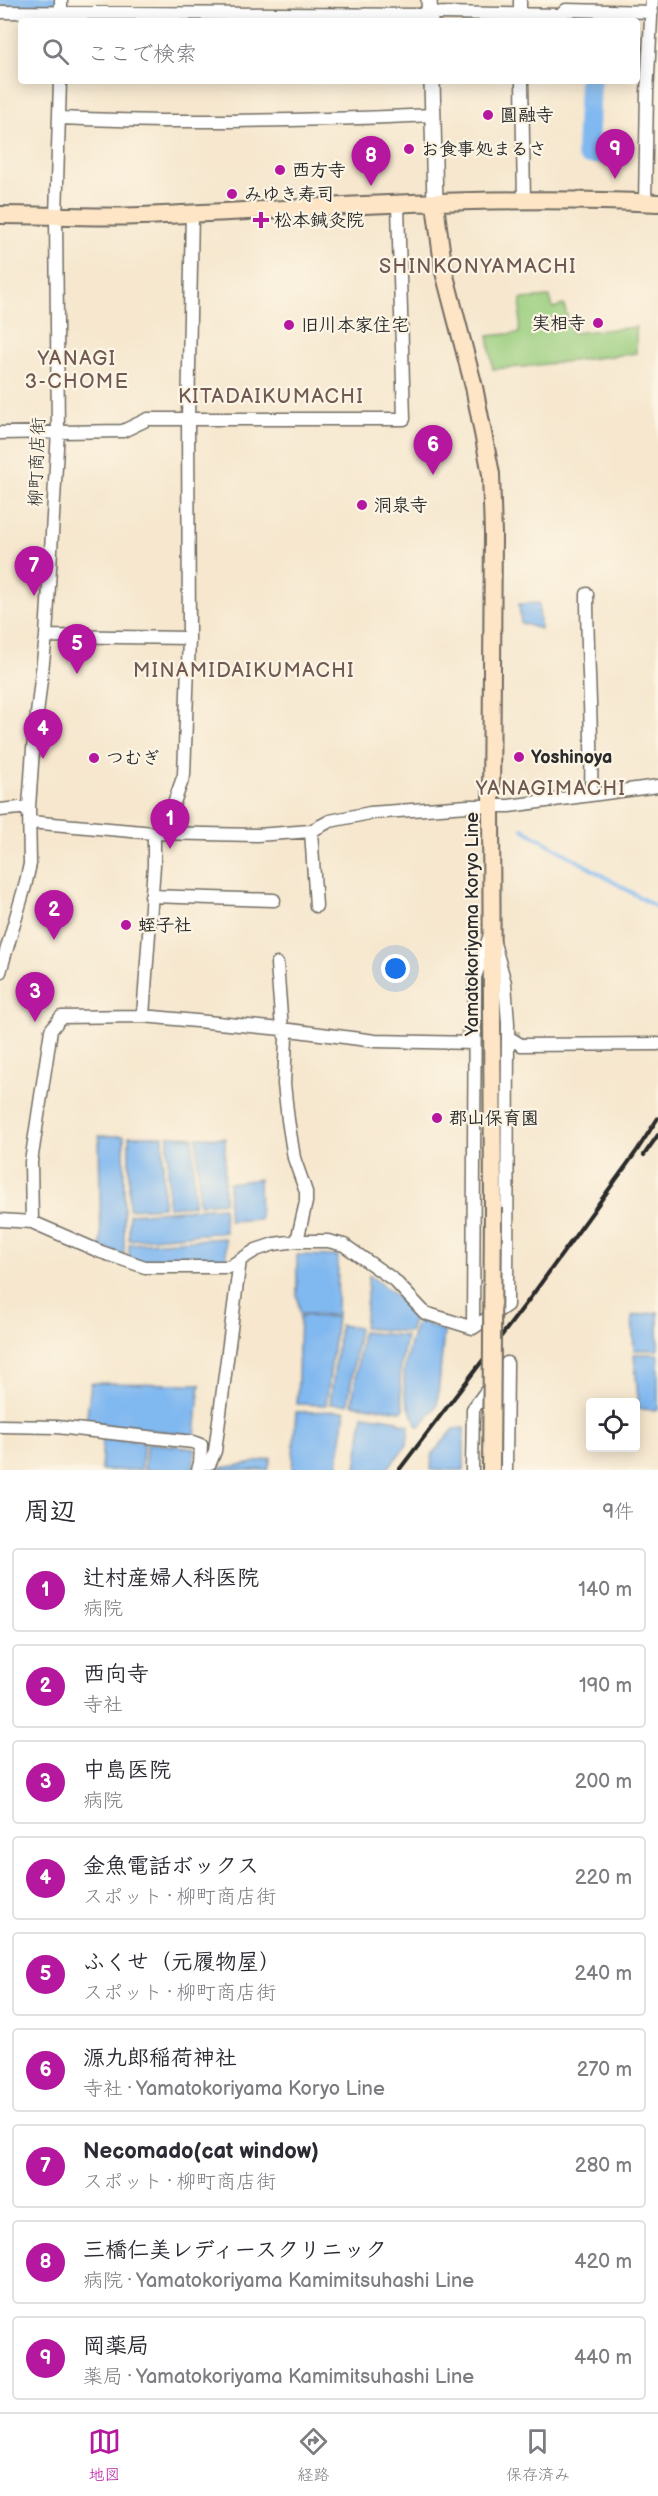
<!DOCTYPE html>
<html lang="ja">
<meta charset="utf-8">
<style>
:root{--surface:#fff;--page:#f2f2f3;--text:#2b2b33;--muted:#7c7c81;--line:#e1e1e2;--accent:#b5179e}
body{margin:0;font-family:"Balsamiq Sans","Klee One",sans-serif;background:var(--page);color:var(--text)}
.controls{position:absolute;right:18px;bottom:18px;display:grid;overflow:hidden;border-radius:6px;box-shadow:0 3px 15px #0003}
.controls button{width:54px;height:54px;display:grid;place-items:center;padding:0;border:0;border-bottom:2px solid var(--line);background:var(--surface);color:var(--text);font:30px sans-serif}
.you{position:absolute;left:396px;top:969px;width:21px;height:21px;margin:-15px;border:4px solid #fff;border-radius:50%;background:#1a73e8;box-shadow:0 0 0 9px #1a73e833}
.badge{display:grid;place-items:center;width:39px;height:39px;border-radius:50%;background:var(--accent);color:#fff;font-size:20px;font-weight:700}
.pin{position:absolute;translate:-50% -50px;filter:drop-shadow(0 2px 3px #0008)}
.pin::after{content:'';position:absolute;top:32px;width:21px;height:18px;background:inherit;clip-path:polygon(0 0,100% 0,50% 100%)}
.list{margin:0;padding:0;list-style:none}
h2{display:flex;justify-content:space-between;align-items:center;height:78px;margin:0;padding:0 24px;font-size:26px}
h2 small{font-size:20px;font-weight:400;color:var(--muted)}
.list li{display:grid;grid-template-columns:39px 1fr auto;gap:18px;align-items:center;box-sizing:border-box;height:84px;margin:0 12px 12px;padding:0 12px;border:2px solid var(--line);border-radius:6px}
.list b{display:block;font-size:22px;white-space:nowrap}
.list p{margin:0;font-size:20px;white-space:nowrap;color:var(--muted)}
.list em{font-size:20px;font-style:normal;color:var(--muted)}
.icon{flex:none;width:33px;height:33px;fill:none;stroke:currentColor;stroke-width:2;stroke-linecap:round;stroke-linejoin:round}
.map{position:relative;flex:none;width:658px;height:1470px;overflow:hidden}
.search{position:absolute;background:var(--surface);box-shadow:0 3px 15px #0003;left:18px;right:18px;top:18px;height:66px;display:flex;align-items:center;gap:15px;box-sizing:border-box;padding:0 21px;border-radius:6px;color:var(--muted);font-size:22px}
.sheet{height:942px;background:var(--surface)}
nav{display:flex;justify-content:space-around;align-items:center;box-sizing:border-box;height:84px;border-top:2px solid var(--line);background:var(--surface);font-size:16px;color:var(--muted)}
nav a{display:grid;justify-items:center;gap:3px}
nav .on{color:var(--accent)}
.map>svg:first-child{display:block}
.green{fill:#99cd7d;stroke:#627c54;stroke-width:1.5}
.water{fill:#80b8f0;stroke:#56728e;stroke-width:1.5}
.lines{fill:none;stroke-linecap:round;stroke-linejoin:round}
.stream{stroke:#80b8f0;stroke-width:4}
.river{stroke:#80b8f0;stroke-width:22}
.minor-tunnel{stroke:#cdc1ad;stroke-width:12;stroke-dasharray:12 6;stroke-linecap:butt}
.minor-casing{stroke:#726d64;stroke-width:15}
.tertiary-casing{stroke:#726d64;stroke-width:18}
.secondary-casing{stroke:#726d64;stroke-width:20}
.minor{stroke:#fff;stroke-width:12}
.tertiary{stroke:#fff;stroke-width:15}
.secondary{stroke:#fde5c5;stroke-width:16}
.rail{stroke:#2b2b2b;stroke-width:4}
.secondary-bridge-casing{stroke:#726d64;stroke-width:20;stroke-linecap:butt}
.secondary-bridge{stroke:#fde5c5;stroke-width:16}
.poi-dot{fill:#b5179e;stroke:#fcf5e5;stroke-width:2}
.labels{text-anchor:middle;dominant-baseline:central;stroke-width:4.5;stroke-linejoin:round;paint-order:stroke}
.poi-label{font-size:18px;font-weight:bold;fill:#2b2b2b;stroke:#fcf5e5;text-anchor:start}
.street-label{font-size:18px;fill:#2b2b2b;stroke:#fcf5e5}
.neighbourhood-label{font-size:20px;letter-spacing:1.5px;fill:#715a53;stroke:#fcf5e5}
</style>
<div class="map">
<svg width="658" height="1470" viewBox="0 0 658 1470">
<rect width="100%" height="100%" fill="#fcf5e5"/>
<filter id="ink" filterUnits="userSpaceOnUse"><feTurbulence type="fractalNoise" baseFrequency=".0167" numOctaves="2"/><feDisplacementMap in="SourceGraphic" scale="12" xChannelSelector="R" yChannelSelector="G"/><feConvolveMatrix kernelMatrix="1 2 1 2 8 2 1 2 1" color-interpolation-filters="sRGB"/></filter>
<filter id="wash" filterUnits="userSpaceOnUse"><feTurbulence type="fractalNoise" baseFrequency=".008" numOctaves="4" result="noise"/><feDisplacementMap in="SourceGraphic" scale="24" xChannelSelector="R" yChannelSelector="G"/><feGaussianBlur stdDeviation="1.35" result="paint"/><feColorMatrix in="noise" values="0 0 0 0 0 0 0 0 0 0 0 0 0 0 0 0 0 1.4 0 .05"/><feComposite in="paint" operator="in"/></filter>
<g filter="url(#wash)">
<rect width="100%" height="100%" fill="#f6e7ce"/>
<!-- green -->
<path class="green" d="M550 297 553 308 564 305 572 333 636 327V353L522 367 493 369 488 336 519 333 521 299Z"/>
<!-- water -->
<path class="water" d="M539 603 540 629 521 623 519 604Z
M99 1136H124V1255L101 1248Z
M129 1136H163V1207L129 1209Z
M168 1136 193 1137 194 1205 168 1207Z
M197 1137 225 1138 224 1202 199 1204Z
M259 1179 260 1219 229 1221C227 1208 229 1197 229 1183Z
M223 1207 225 1232 129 1240V1214Z
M225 1238 227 1262 139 1261 129 1258V1244Z
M297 1255 338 1256 337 1315 300 1314 297 1295Z
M369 1275 396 1296 414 1318 409 1332 364 1328Z
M658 1312V1350H634L632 1316Z
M300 1316 337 1317 326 1405 297 1404Z
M418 1320 444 1332 437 1405 420 1427 416 1425C415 1415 408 1409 406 1399 400 1374 409 1343 418 1320Z
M340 1325 359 1328 348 1404H330Z
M362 1332 406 1336C401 1361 397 1384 404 1409L401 1411 352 1404Z
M634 1354H658V1410L639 1409Z
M91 1383 200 1384 195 1435 86 1423Z
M345 1411 337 1470H292L296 1412Z
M363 1415 398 1420 399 1423 409 1425 407 1445 386 1470H356Z
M464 1428V1470H431L432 1454 454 1429Z
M103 1438 144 1442 141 1470H101Z
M147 1443 195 1448 193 1470H144Z
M271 1458 268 1470H204L249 1464Z"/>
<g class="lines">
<!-- stream -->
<path class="stream" d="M523 829 658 908"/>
<!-- river -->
<path class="river" d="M3 6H49
M571 17V21
M590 81 587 153H610"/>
</g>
</g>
<g filter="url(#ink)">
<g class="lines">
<!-- minor-tunnel -->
<path class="minor-tunnel" d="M460 1036 520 1037"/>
<defs>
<path id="minor" d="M61 0V20
M520 0V20
M0 12 420 15 430 10 438 13 561 15 566 10 652 12
M522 81 524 201
M59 118C184 124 308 121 433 115
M645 203 647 93 652 0
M0 433 123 431 148 419H404L398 205
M587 594C587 661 593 728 591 795
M46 636 189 638
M0 810 29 807
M30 822 154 833 257 835 311 831 330 821 370 813 468 806H509L658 786
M311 831 316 906
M163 833 184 775 189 638 188 419 192 213
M151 896 274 900
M491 932 505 983 508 1023 507 1305 473 1328 475 977Z
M0 972 25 886 30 864 29 807 33 749 46 636 58 431 56 217 60 81
M143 1016 154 865V833
M508 1037 521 1045 658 1044
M0 1220 32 1222 101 1252 145 1267H229L256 1250 274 1244 297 1241 306 1202V1192L294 1158 288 1120 284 1084 286 1038 282 1029 277 964
M32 1222 31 1162 51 1030 61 1017 143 1016 282 1029 375 1041 474 1043
M297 1241H328L344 1245 394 1280 425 1313 473 1328
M0 1426 57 1427 193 1442 201 1445 200 1463
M198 1470 200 1463H210L215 1451 240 1260
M472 1470 473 1409 507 1363 506 1470"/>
<path id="tertiary" d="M429 0 430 21
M432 81 435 204"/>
<path id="secondary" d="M435 204 444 272 474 387 491 474 493 534 491 806 493 1208
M0 215C47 215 94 218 141 216 313 209 486 194 658 203"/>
</defs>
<!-- minor casing -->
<use href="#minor" class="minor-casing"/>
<!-- tertiary casing -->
<use href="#tertiary" class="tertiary-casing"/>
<!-- secondary casing -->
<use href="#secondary" class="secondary-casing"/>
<!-- minor -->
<use href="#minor" class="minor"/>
<!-- tertiary -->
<use href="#tertiary" class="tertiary"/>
<!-- secondary -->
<use href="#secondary" class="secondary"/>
<!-- rail -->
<path class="rail" d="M644 1155 658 1135
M399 1470 528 1301 636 1152 658 1118"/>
<defs>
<path id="secondary-bridge" d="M491 1470 493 1208"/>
</defs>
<!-- secondary-bridge casing -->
<use href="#secondary-bridge" class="secondary-bridge-casing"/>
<!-- secondary-bridge -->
<use href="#secondary-bridge" class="secondary-bridge"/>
</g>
</g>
<!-- markers -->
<g class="poi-dot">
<circle cx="488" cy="115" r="6"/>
<circle cx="409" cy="149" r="6"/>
<circle cx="280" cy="170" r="6"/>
<circle cx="232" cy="194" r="6"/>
<path d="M258 211h6v6h6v6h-6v6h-6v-6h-6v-6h6z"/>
<circle cx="598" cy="323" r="6"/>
<circle cx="289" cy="325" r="6"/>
<circle cx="362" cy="505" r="6"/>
<circle cx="519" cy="757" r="6"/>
<circle cx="94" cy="758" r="6"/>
<circle cx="126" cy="925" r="6"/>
<circle cx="437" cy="1118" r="6"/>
</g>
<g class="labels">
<!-- poi labels -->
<g class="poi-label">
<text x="500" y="115">圓融寺</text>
<text x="421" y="149">お食事処まるさ</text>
<text x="292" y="170">西方寺</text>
<text x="244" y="194">みゆき寿司</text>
<text x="274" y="220">松本鍼灸院</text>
<text x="586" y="323" text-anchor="end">実相寺</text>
<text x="301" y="325">旧川本家住宅</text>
<text x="374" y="505">洞泉寺</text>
<text x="531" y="757">Yoshinoya</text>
<text x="106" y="758">つむぎ</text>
<text x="138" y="925">蛭子社</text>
<text x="449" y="1118">郡山保育園</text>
</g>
<!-- street labels -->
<g class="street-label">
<text transform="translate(37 462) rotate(-88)">柳町商店街</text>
<text transform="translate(472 924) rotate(-90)">Yamatokoriyama Koryo Line</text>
</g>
<!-- neighbourhood labels -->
<g class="neighbourhood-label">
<text x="478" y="267">SHINKONYAMACHI</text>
<text x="77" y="359">YANAGI<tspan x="77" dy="23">3-CHOME</tspan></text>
<text x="271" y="397">KITADAIKUMACHI</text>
<text x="244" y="671">MINAMIDAIKUMACHI</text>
<text x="551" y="789">YANAGIMACHI</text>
</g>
</g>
</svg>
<div class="controls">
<button><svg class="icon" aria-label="locate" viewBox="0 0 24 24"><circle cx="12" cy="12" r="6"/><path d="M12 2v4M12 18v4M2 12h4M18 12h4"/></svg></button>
</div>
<div class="you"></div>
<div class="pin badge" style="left:170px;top:849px">1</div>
<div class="pin badge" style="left:54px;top:940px">2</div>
<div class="pin badge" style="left:35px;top:1022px">3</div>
<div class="pin badge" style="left:43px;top:759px">4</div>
<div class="pin badge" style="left:77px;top:674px">5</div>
<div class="pin badge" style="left:433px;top:475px">6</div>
<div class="pin badge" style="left:34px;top:596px">7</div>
<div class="pin badge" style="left:371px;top:186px">8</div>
<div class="pin badge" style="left:615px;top:179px">9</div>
<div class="search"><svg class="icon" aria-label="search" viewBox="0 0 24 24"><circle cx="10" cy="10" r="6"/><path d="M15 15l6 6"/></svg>ここで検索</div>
</div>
<section class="sheet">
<h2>周辺<small>9件</small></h2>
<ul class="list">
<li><span class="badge">1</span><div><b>辻村産婦人科医院</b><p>病院</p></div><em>140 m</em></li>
<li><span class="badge">2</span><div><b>西向寺</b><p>寺社</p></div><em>190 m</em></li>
<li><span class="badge">3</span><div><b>中島医院</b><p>病院</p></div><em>200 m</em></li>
<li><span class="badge">4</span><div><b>金魚電話ボックス</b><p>スポット · 柳町商店街</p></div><em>220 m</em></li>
<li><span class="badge">5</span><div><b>ふくせ（元履物屋）</b><p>スポット · 柳町商店街</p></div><em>240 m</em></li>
<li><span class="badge">6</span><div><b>源九郎稲荷神社</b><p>寺社 · Yamatokoriyama Koryo Line</p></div><em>270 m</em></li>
<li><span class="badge">7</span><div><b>Necomado(cat window)</b><p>スポット · 柳町商店街</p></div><em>280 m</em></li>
<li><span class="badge">8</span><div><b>三橋仁美レディースクリニック</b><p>病院 · Yamatokoriyama Kamimitsuhashi Line</p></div><em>420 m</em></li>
<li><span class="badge">9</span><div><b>岡薬局</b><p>薬局 · Yamatokoriyama Kamimitsuhashi Line</p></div><em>440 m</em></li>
</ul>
</section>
<nav>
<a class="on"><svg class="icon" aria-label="map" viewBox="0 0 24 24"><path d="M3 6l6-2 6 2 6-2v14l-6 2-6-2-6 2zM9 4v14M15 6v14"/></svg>地図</a>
<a><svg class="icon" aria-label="directions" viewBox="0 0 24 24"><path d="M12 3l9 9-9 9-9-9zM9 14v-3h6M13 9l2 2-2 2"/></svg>経路</a>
<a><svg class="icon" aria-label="saved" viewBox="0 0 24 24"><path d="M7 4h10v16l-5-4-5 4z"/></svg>保存済み</a>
</nav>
